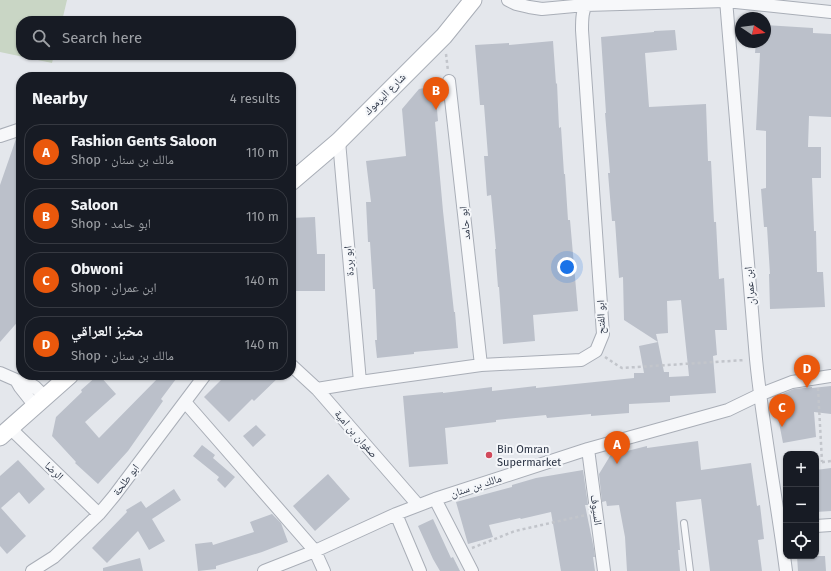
<!DOCTYPE html>
<meta charset="utf-8">
<style>
:root{--surface:#171b24;--page:#242831;--text:#f1f3f6;--muted:#9ea1a6;--line:#363941;--accent:#ea580c}
body{margin:0;font-family:"Fira Sans","Noto Naskh Arabic",sans-serif;background:var(--page);color:var(--text)}
.controls{position:absolute;right:12px;bottom:12px;display:grid;overflow:hidden;border-radius:8px;box-shadow:0 1px 3px #0004}
.controls button{width:36px;height:36px;display:grid;place-items:center;padding:0;border:0;border-bottom:1px solid var(--line);background:var(--surface);color:var(--text);font:20px sans-serif}
.compass{position:absolute;left:735px;top:12px;width:36px;height:36px;border-radius:50%;background:var(--surface);box-shadow:0 1px 3px #0004;rotate:103deg}
.you{position:absolute;left:567px;top:267px;width:14px;height:14px;margin:-10px;border:3px solid #fff;border-radius:50%;background:#1a73e8;box-shadow:0 0 0 6px #1a73e833}
.badge{display:grid;place-items:center;width:26px;height:26px;border-radius:50%;background:var(--accent);color:#fff;font-size:13px;font-weight:700}
.pin{position:absolute;translate:-50% -33px;filter:drop-shadow(0 1px 2px #0008)}
.pin::after{content:'';position:absolute;top:21px;width:14px;height:12px;background:inherit;clip-path:polygon(0 0,100% 0,50% 100%)}
.list{margin:0;padding:0;list-style:none}
h2{display:flex;justify-content:space-between;align-items:center;height:52px;margin:0;padding:0 16px;font-size:17px}
h2 small{font-size:13px;font-weight:400;color:var(--muted)}
.list li{display:grid;grid-template-columns:26px 1fr auto;gap:12px;align-items:center;box-sizing:border-box;height:56px;margin:0 8px 8px;padding:0 8px;border:1px solid var(--line);border-radius:16px}
.list b{display:block;font-size:15px;white-space:nowrap}
.list p{margin:0;font-size:13px;white-space:nowrap;color:var(--muted)}
.list em{font-size:13px;font-style:normal;color:var(--muted)}
.icon{flex:none;width:22px;height:22px;fill:none;stroke:currentColor;stroke-width:2;stroke-linecap:round;stroke-linejoin:round}
.map{position:relative;flex:none;width:831px;height:571px;overflow:hidden}
.search{position:absolute;background:var(--surface);box-shadow:0 1px 3px #0004;left:16px;top:16px;width:280px;height:44px;display:flex;align-items:center;gap:10px;box-sizing:border-box;padding:0 14px;border-radius:16px;color:var(--muted);font-size:15px}
.panel{position:absolute;background:var(--surface);box-shadow:0 1px 3px #0004;left:16px;top:72px;width:280px;height:308px;border-radius:16px}
.map>svg:first-child{display:block}
.green{fill:#c9d6c5}
.building{fill:#bbc0ca}
.lines{fill:none;stroke-linecap:round;stroke-linejoin:round}
.lane-casing{stroke:#a9aeb7;stroke-width:8}
.street-casing{stroke:#a9aeb7;stroke-width:14}
.secondary-casing{stroke:#a9aeb7;stroke-width:19}
.path{stroke:#c2c5cb;stroke-width:2.5;stroke-dasharray:3 3;stroke-linecap:butt}
.lane{stroke:#f7f8fa;stroke-width:6}
.street{stroke:#f7f8fa;stroke-width:12}
.secondary{stroke:#fff;stroke-width:17}
.poi-dot{fill:#d1495b;stroke:#f4f6f9;stroke-width:1.5}
.labels{text-anchor:middle;dominant-baseline:central;stroke-width:4;stroke-linejoin:round;paint-order:stroke}
.street-label{font-size:11px;fill:#2b3445;stroke:#f4f6f9}
.poi-label{font-size:11px;fill:#2b3445;stroke:#f4f6f9;text-anchor:start}
</style>
<div class="map">
<svg width="831" height="571" viewBox="0 0 831 571">
<rect width="100%" height="100%" fill="#e4e7ec"/>
<!-- green -->
<path class="green" d="M0 0H67L62 21H21V55H54L52 63 0 52Z"/>
<!-- building -->
<path class="building" d="M765 25 813 28V33L831 34V117L809 116 808 147H821V178H812L814 231H816L817 272H823L825 307 770 309 769 274H770L767 227H764L761 189 766 188V131L756 130 760 53H755L756 42H765Z
M675 30 677 50 645 53 649 107 706 104 708 161H711L714 222H716L719 279 724 278 727 330H715L717 355 713 356 716 393 670 396V402L629 404V413L591 416V414L547 418 546 415 496 420V422L445 428 448 464 409 467 403 396 443 392V393L492 387V391L536 386V388L634 378V373H644L639 346 658 342 664 372H669V377L689 376 681 300 667 301 668 333 656 334 658 342 624 320 623 277 619 278 615 221H612L608 173H610L605 113H606L601 37 654 32V31Z
M553 41 556 84 557 83 559 128 561 127 564 174H565L568 220H570L578 311 533 315 535 341 503 344 499 287H498L495 249H496L491 195 487 196 484 156H488L484 105H480L475 45 509 43V45Z
M435 86 438 121 435 122 443 211 454 312H455L458 348 414 352V354L377 358 375 340H377L375 289H373L370 242H368L366 202H371L366 161 406 156 402 109 419 89Z
M21 137V318L0 342V185L16 139Z
M315 217 317 254H325V291H292L291 218Z
M98 375H99L116 394 85 422 99 438 161 375H179L161 399 163 401 128 451 98 484 75 463 76 462 52 436 56 417 82 392 81 390Z
M226 375H281L254 401 252 399 229 422 204 397Z
M831 386V414L814 412 816 437 783 443 775 402 784 393 794 389 812 387V388Z
M256 425 266 435 253 447 243 436Z
M698 441 701 470 751 463 757 506 760 505 764 539 758 540 762 571H710L701 499 676 502 680 550H678L680 571H627L625 537 619 505 607 506 606 501 602 502 599 474 610 456 611 455 647 446V448Z
M202 445 215 455 213 458 235 477 225 488 217 480 219 477 193 456Z
M18 460 45 489 29 504 19 492 1 508 26 536 7 554 0 546V476Z
M831 468V511L816 512V470Z
M583 470 588 505H585L594 549 595 557H593L595 571H561L551 512 521 519 520 518 489 525 493 537 468 544 456 502 512 487V485L536 478Z
M328 474 350 499 315 531 293 506Z
M174 489 181 500 152 519 165 541 149 550 138 531 107 563 92 548 127 512 126 510 141 501 146 508Z
M272 514 281 523 288 542 262 552 216 566V569L198 571 195 544 212 542 213 545 254 532 250 522Z
M433 519 451 558 453 557 460 571H440L433 559 418 526Z
M797 556H825L826 571H798Z
M140 558 143 571H103V568Z"/>
<g class="lines">
<defs>
<path id="lane" d="M684 523 690 571"/>
<path id="street" d="M508 0 516 4 529 7 542 9 585 5 726 1 831 12
M726 0 756 359C763 430 777 500 786 571
M449 81 481 365
M0 136 21 129
M339 141 360 382
M291 365 317 389 418 505
M0 373 16 380 30 384 35 387 45 397
M16 380 20 387 35 406
M317 389 360 382 481 365 581 360 596 351 603 334 582 30C582 20 582 9 588 0
M185 402 315 551 324 571
M10 428 99 514
M588 449 604 571
M435 499 472 571
M396 514 420 571
M816 526 831 525
M32 571 54 557 99 514 114 496 205 375
M264 571 315 551 396 514 435 499 588 449 728 410 759 395 792 382 831 376"/>
<path id="secondary" d="M291 182 339 141 444 36 473 0
M0 437 70 375"/>
</defs>
<!-- lane casing -->
<use href="#lane" class="lane-casing"/>
<!-- street casing -->
<use href="#street" class="street-casing"/>
<!-- secondary casing -->
<use href="#secondary" class="secondary-casing"/>
<!-- path -->
<path class="path" d="M446 54 448 71
M605 357 617 365 622 368 745 360
M818 388 822 462
M816 463 831 461
M472 548 515 531 586 515"/>
<!-- lane -->
<use href="#lane" class="lane"/>
<!-- street -->
<use href="#street" class="street"/>
<!-- secondary -->
<use href="#secondary" class="secondary"/>
</g>
<!-- markers -->
<circle class="poi-dot" cx="489" cy="455" r="4"/>
<g class="labels">
<!-- street labels -->
<g class="street-label">
<text transform="translate(385 94) rotate(-45)">شارع اليرموك</text>
<text transform="translate(465 223) rotate(-96)">ابو حامد</text>
<text transform="translate(349 261) rotate(-95)">ابو بردة</text>
<text transform="translate(750 286) rotate(-95)">ابن عمران</text>
<text transform="translate(601 317) rotate(-91)">ابو الفتح</text>
<text transform="translate(356 434) rotate(49)">صفوان بن امية</text>
<text transform="translate(54 471) rotate(44)">الرضا</text>
<text transform="translate(126 480) rotate(-53)">ابو طلحة</text>
<text transform="translate(476 486) rotate(-18)">مالك بن سنان</text>
<text transform="translate(596 510) rotate(82)">السيوف</text>
</g>
<!-- poi labels -->
<g class="poi-label">
<text x="497" y="449">Bin Omran<tspan x="497" dy="13">Supermarket</tspan></text>
</g>
</g>
</svg>
<div class="controls">
<button>+</button>
<button>−</button>
<button><svg class="icon" aria-label="locate" viewBox="0 0 24 24"><circle cx="12" cy="12" r="6"/><path d="M12 2v4M12 18v4M2 12h4M18 12h4"/></svg></button>
</div>
<svg class="compass" viewBox="-18 -18 36 36"><path d="M0-13l5 13h-10z" fill="#e53935"/><path d="M0 13l5-13h-10z" fill="#9ea1a6"/></svg>
<div class="you"></div>
<div class="pin badge" style="left:617px;top:464px">A</div>
<div class="pin badge" style="left:436px;top:110px">B</div>
<div class="pin badge" style="left:782px;top:427px">C</div>
<div class="pin badge" style="left:807px;top:388px">D</div>
<div class="search"><svg class="icon" aria-label="search" viewBox="0 0 24 24"><circle cx="10" cy="10" r="6"/><path d="M15 15l6 6"/></svg>Search here</div>
<section class="panel">
<h2>Nearby<small>4 results</small></h2>
<ul class="list">
<li><span class="badge">A</span><div><b>Fashion Gents Saloon</b><p>Shop · مالك بن سنان</p></div><em>110 m</em></li>
<li><span class="badge">B</span><div><b>Saloon</b><p>Shop · ابو حامد</p></div><em>110 m</em></li>
<li><span class="badge">C</span><div><b>Obwoni</b><p>Shop · ابن عمران</p></div><em>140 m</em></li>
<li><span class="badge">D</span><div><b>مخبز العراقي</b><p>Shop · مالك بن سنان</p></div><em>140 m</em></li>
</ul>
</section>
</div>
